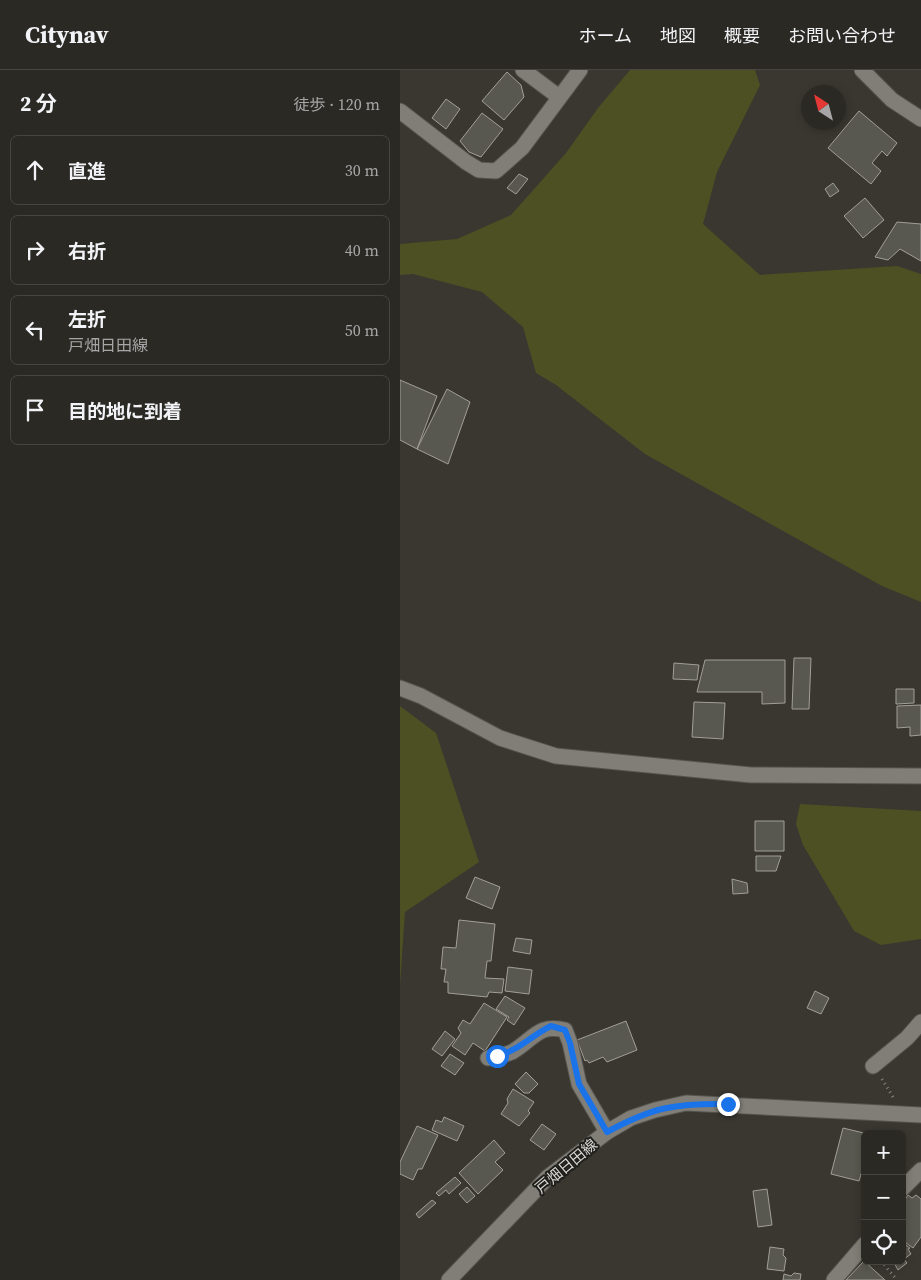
<!DOCTYPE html>
<html lang="ja">
<meta charset="utf-8">
<style>
:root{--surface:#2b2924;--page:#33312c;--text:#f1f3f6;--muted:#a6a6a6;--line:#474541}
body{margin:0;font-family:"Source Serif 4","Noto Sans JP",serif;background:var(--page);color:var(--text)}
.controls{position:absolute;right:15px;bottom:15px;display:grid;overflow:hidden;border-radius:8px;box-shadow:0 2px 8px #0003}
.controls button{width:45px;height:45px;display:grid;place-items:center;padding:0;border:0;border-bottom:1px solid var(--line);background:var(--surface);color:var(--text);font:25px sans-serif}
.compass{position:absolute;left:401px;top:15px;width:45px;height:45px;border-radius:50%;background:var(--surface);box-shadow:0 2px 8px #0003;rotate:324deg}
.stop{position:absolute;width:15px;height:15px;margin:-11px;border:4px solid #1a73e8;border-radius:50%;background:#fff}
.stop.end{background:#1a73e8;border-color:#fff;box-shadow:0 1px 5px #0008}
.list{margin:0;padding:0;list-style:none}
h2{display:flex;justify-content:space-between;align-items:center;height:65px;margin:0;padding:0 20px;font-size:21px}
h2 small{font-size:16px;font-weight:400;color:var(--muted)}
.list li{display:grid;grid-template-columns:32px 1fr auto;gap:15px;align-items:center;box-sizing:border-box;height:70px;margin:0 10px 10px;padding:0 10px;border:1px solid var(--line);border-radius:8px}
.list b{display:block;font-size:19px;white-space:nowrap}
.list p{margin:0;font-size:16px;white-space:nowrap;color:var(--muted)}
.list em{font-size:16px;font-style:normal;color:var(--muted)}
.icon{flex:none;width:28px;height:28px;fill:none;stroke:currentColor;stroke-width:2;stroke-linecap:round;stroke-linejoin:round}
.map{position:relative;flex:none;width:521px;height:1210px;overflow:hidden}
header{display:flex;align-items:center;gap:30px;box-sizing:border-box;height:70px;padding:0 25px;background:var(--surface);border-bottom:1px solid var(--line)}
header strong{font-size:24px}
nav{display:flex;gap:28px;margin-inline-start:auto;font-size:18px}
main{display:flex}
aside{flex:1;background:var(--surface)}
.map>svg:first-child{display:block}
.green{fill:#4d5022}
.building{fill:#595850;stroke:#a19f97}
.lines{fill:none;stroke-linecap:round;stroke-linejoin:round}
.street-casing{stroke:#54534d;stroke-width:17}
.secondary-casing{stroke:#54534d;stroke-width:17}
.path{stroke:#878580;stroke-width:3;stroke-dasharray:1 4;stroke-linecap:butt}
.street{stroke:#807e76;stroke-width:15}
.secondary{stroke:#807e76;stroke-width:15}
.route{stroke:#1a73e8;stroke-width:6}
.labels{text-anchor:middle;dominant-baseline:central;stroke-width:4;stroke-linejoin:round;paint-order:stroke}
.street-label{font-size:15px;fill:#dbd9d5;stroke:#1f1f1b}
</style>
<header>
<strong>Citynav</strong>
<nav><a>ホーム</a><a>地図</a><a>概要</a><a>お問い合わせ</a></nav>
</header>
<main>
<aside>
<h2>2 分<small>徒歩 · 120 m</small></h2>
<ul class="list">
<li><svg class="icon" aria-label="ahead" viewBox="0 0 24 24"><path d="M12 20V5M6 11l6-6 6 6"/></svg><div><b>直進</b></div><em>30 m</em></li>
<li><svg class="icon" aria-label="right" viewBox="0 0 24 24"><path d="M7 20v-9h11M14 6l5 5-5 5"/></svg><div><b>右折</b></div><em>40 m</em></li>
<li><svg class="icon" aria-label="left" viewBox="0 0 24 24"><path d="M17 20v-9H6M10 6l-5 5 5 5"/></svg><div><b>左折</b><p>戸畑日田線</p></div><em>50 m</em></li>
<li><svg class="icon" aria-label="arrive" viewBox="0 0 24 24"><path d="M6 21V4h12l-3 4 3 4H6"/></svg><div><b>目的地に到着</b></div></li>
</ul>
</aside>
<div class="map">
<svg width="521" height="1210" viewBox="0 0 521 1210">
<rect width="100%" height="100%" fill="#393730"/>
<!-- green -->
<path class="green" d="M230 0H355L360 15 317 102 303 154 360 205 497 196 521 204V532L482 516 245 384 156 315 136 303 123 257 82 222 13 204 0 205V174L57 169 111 145 166 83 198 38Z
M0 636 36 663 79 792 5 842 0 915Z
M400 734 521 741V869L481 875 454 861 403 775 396 754Z"/>
<!-- building -->
<path class="building" d="M107 2 121 15 124 27 104 50 82 31Z
M46 29 60 39 46 59 32 48Z
M459 41 497 73 487 86 482 81 472 93 481 101 471 114 428 78Z
M82 43 103 59 81 87 69 82 60 71Z
M119 104 128 109 116 124 107 118Z
M433 113 439 121 430 127 425 119Z
M465 128 484 150 463 168 444 146Z
M497 152 521 154V191L500 179 488 190 475 187Z
M0 310 37 326 17 379 0 370Z
M47 319 70 332 48 394 17 379Z
M394 588H411L409 639H392Z
M305 590H385V633L362 634V622H297Z
M274 593 299 595 297 610 273 609Z
M496 619H514V633L496 634Z
M294 632 325 633 323 669 292 667Z
M521 635V665L510 666V657L497 658V636Z
M355 751H384V781H355Z
M356 786H381L376 801H356Z
M75 807 100 817 92 839 66 828Z
M332 809 347 813 348 823 333 824Z
M59 850 95 854 91 891H87L85 908 104 909 102 923 89 922 87 927 48 923V912H44L46 899H41L43 877 56 878Z
M116 868 132 870 130 884 113 881Z
M108 897 132 900 129 924 105 921Z
M415 921 429 928 421 944 407 938Z
M105 926 125 938 114 955 107 950 109 947 96 939Z
M84 933 107 947 85 981 73 973 65 985 52 976 61 963 58 958 63 950 70 954Z
M226 951 237 980 207 992 203 987 189 993 187 990 185 991 177 970Z
M45 961 55 969 42 986 32 979Z
M50 984 64 993 55 1005 41 996Z
M126 1002 138 1014 129 1023H124L115 1014Z
M113 1019 134 1032 128 1041 130 1043 119 1056 101 1044 108 1033 107 1029Z
M44 1047 64 1056 57 1071 32 1060 36 1050 42 1052Z
M142 1054 156 1064 144 1080 130 1070Z
M17 1056 38 1065 22 1099H18L13 1110 0 1104V1092Z
M443 1058 468 1064H465L463 1086 465 1087V1102L462 1101 459 1111 431 1104Z
M94 1070 105 1083 95 1092 103 1100 78 1124 59 1103Z
M55 1107 61 1113 49 1124 46 1120 39 1126 36 1123Z
M67 1117 75 1126 67 1133 59 1124Z
M367 1119 372 1155 358 1157 353 1121Z
M508 1125 512 1128 516 1125 521 1129V1167L513 1178 502 1170V1134Z
M32 1130 36 1133 19 1148 16 1144Z
M502 1172 510 1178 508 1179 511 1184 504 1189 507 1193 498 1200 493 1191H502Z
M370 1177 384 1179 383 1185 386 1188 384 1201 367 1199Z
M464 1191 485 1210H446Z
M394 1203 401 1204 400 1210H383L384 1204 391 1206Z"/>
<g class="lines">
<defs>
<path id="street" d="M123 0 159 27
M0 41 66 92 79 100 96 101 122 78 180 0
M88 988C96 986 106 985 112 982 133 970 138 953 165 960L170 973 179 1014 207 1062
M473 996 507 968 521 952
M502 1119 521 1100
M434 1210 465 1174"/>
<path id="secondary" d="M462 0 492 30 521 49
M0 618 21 626 100 668 156 686 351 705 521 706
M49 1210 148 1107 207 1062 231 1048 255 1040 286 1033 521 1045"/>
</defs>
<!-- street casing -->
<use href="#street" class="street-casing"/>
<!-- secondary casing -->
<use href="#secondary" class="secondary-casing"/>
<!-- path -->
<path class="path" d="M482 1009 493 1027
M481 1191 497 1210"/>
<!-- street -->
<use href="#street" class="street"/>
<!-- secondary -->
<use href="#secondary" class="secondary"/>
</g>
<g class="lines">
<!-- route -->
<path class="route" d="M97 986C118 981 132 965 151 956L165 960 170 973 179 1014 207 1062C253 1037 276 1033 328 1034"/>
</g>
<g class="labels">
<!-- street labels -->
<g class="street-label">
<text transform="translate(166 1096) rotate(-40)">戸畑日田線</text>
</g>
</g>
</svg>
<div class="controls">
<button>+</button>
<button>−</button>
<button><svg class="icon" aria-label="locate" viewBox="0 0 24 24"><circle cx="12" cy="12" r="6"/><path d="M12 2v4M12 18v4M2 12h4M18 12h4"/></svg></button>
</div>
<svg class="compass" viewBox="-18 -18 36 36"><path d="M0-13l5 13h-10z" fill="#e53935"/><path d="M0 13l5-13h-10z" fill="#a6a6a6"/></svg>
<div class="stop" style="left:97px;top:986px"></div>
<div class="stop end" style="left:328px;top:1034px"></div>
</div>
</main>
